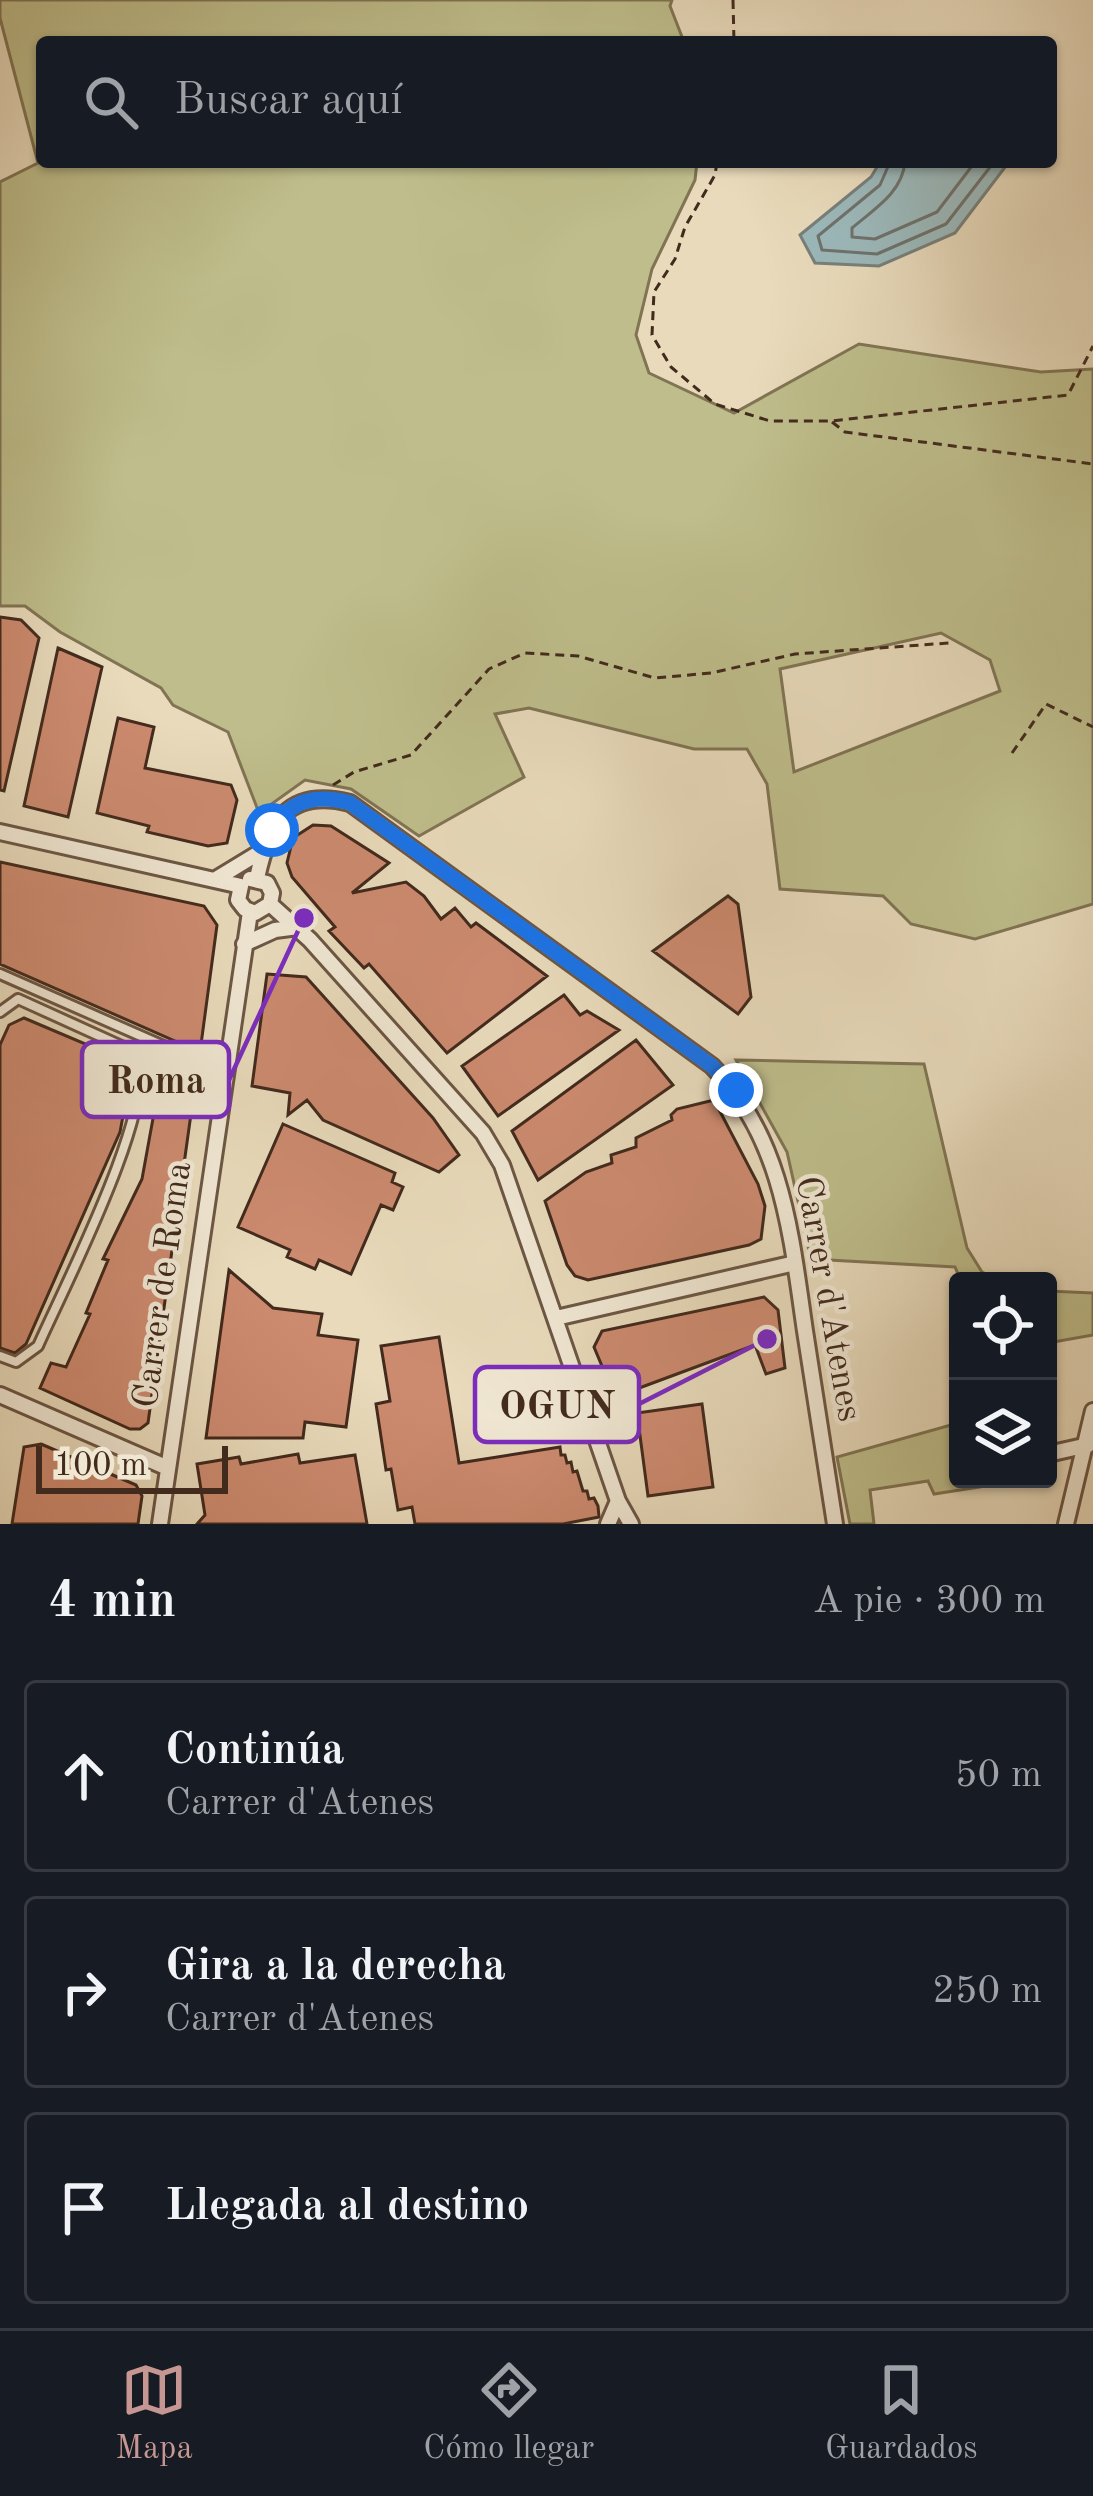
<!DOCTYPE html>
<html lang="es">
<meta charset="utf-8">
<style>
:root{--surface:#171b24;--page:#20242c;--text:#f1f3f6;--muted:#9ea1a6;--line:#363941;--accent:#c59692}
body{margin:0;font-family:"Old Standard TT",serif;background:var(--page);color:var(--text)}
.controls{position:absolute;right:36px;bottom:36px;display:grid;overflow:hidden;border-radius:12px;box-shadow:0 3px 9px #0004}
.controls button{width:108px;height:108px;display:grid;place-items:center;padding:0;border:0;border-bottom:3px solid var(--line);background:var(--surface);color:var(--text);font:60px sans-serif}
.scale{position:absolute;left:36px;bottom:30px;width:192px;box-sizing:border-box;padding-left:12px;border:6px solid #422a1d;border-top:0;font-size:33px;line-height:42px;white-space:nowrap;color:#422a1d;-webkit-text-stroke:9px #f0e7d3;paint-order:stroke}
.stop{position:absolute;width:36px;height:36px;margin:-27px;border:9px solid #1a73e8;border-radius:50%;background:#fff}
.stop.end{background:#1a73e8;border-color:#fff;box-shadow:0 3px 12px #0008}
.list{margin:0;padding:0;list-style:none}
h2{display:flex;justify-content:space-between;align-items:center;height:156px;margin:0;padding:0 48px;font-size:51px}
h2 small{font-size:39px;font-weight:400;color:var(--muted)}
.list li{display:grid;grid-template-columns:78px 1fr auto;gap:36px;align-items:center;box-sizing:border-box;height:192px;margin:0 24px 24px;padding:0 24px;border:3px solid var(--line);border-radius:12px}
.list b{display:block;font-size:45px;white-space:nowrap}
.list p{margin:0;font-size:39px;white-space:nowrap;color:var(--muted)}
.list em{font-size:39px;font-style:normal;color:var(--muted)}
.icon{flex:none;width:66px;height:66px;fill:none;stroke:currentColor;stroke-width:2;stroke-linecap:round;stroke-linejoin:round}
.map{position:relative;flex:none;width:1093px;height:1524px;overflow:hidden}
.search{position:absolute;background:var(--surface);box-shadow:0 3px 9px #0004;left:36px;right:36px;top:36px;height:132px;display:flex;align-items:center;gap:30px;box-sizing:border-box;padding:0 42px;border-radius:12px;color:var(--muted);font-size:45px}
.sheet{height:804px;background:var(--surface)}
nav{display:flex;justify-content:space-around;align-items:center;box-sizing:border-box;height:168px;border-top:3px solid var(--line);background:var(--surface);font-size:33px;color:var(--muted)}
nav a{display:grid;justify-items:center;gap:6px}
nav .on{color:var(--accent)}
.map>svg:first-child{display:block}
.green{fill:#bebd8b;stroke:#807454;stroke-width:3;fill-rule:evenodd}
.water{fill:#9bb8ba;stroke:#777f7b;stroke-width:3}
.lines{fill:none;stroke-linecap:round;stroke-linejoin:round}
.shore{stroke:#6e716c;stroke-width:3}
.building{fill:#cc8a6f;stroke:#422a1d;stroke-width:3}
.lane-casing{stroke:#6c5644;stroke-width:14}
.street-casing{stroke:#6c5644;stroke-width:20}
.path{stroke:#422a1d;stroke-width:3;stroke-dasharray:9 6;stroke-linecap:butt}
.lane{stroke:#f0e7d3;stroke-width:8}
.street{stroke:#f0e7d3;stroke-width:14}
.route{stroke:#1a73e8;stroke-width:15}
.labels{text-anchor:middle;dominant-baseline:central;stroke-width:9;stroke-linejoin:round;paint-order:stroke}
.street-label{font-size:36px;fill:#422a1d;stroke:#f0e7d3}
.leader{fill:none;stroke:#7b2cbf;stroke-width:4.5}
.callout-dot{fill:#7b2cbf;stroke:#f0e7d3;stroke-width:4.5}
.callout{fill:#f0e7d3;stroke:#7b2cbf;stroke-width:4.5}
.callout-label{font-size:39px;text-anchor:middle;font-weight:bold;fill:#422a1d}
</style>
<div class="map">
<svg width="1093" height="1524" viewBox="0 0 1093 1524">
<rect width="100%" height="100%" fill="#e8dabb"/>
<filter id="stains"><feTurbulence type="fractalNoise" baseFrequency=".00167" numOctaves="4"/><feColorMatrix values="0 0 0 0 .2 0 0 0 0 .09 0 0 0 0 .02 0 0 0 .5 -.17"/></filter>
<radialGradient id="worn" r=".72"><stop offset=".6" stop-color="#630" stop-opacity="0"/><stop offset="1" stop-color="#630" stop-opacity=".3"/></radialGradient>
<!-- green -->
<path class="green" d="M0 0H672L670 6 684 42H42V162H697L695 180 652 269 636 335 649 373 734 413 859 344 1041 372 1093 369V904L975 939 911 924 883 896 780 889 767 784 747 749H694L529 708 495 714 524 777 419 836 351 789 305 780 259 813 228 732 173 705 161 688 60 632 25 606H0V182L38 163 0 18ZM941 633 990 660 1000 691 794 772 780 669Z
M736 1060 924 1064 967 1248 982 1272 1000 1281H961L955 1267 811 1259 787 1152Z
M1048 1291 1093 1293V1335L1048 1343Z
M958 1423V1479H1000L999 1484 934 1494 928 1481 870 1490 874 1524H850L837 1457Z"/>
<!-- water -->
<path class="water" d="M880 162H1009L955 233 879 266 815 263 800 235 871 177Z"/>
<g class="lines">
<!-- shore -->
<path class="shore" d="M890 162 880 185 818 236 822 250 877 254 946 224 994 162
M905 162C902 193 874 209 852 228V237L875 239 937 212 975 162"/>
</g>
<!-- building -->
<path class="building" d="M0 617 21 620 39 638 4 791 0 790Z
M58 648 102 667 68 817 24 806Z
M118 718 154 727 145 768 231 785 237 800 227 843 208 846 147 832 149 826 97 813Z
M313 825 331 826 389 863 352 893 406 882 424 896 441 919 455 908 471 927 476 923 547 976 447 1053 369 964 364 968 329 931 335 927 292 877 287 863 293 838Z
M0 862 204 906 217 925 200 1052 0 964Z
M728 896 738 904 751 997 738 1014 653 951Z
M267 974 306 977 433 1118 459 1155 439 1172 323 1120 307 1100 288 1115 290 1093 252 1086Z
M564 995 580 1015 587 1011 619 1030 498 1116 462 1066Z
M24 1018 128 1062 131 1073 120 1132 26 1344 15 1353 0 1348V1045L9 1025Z
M636 1040 673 1085 538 1180 512 1131Z
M162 1069 195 1085 148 1423 140 1429H130L40 1388 51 1363 66 1367 90 1314 86 1313 108 1260 103 1259 142 1179Z
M714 1100 758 1184 765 1206 761 1239 749 1245 588 1280 575 1276 567 1265 545 1201 586 1172 612 1163 611 1155 636 1147V1138L672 1120 671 1115 677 1109Z
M283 1124 395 1173 392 1182 403 1187 393 1210 381 1205 351 1274 319 1260 315 1269 287 1257 290 1250 238 1227Z
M229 1270 273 1308 322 1314 318 1335 358 1340 346 1427 305 1422 303 1438H206Z
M764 1297 778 1310 785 1368 766 1374 755 1345 615 1397 594 1347 602 1331Z
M439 1337 459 1463 560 1447 561 1455H565L567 1463 571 1462 573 1472 577 1471 583 1491H587L589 1499 594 1498 598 1506 599 1517 563 1524H415L412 1507 398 1510 391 1469 386 1470 376 1404 390 1401 381 1346Z
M702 1404 713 1487 648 1496 637 1413Z
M41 1444 136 1485 142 1496 138 1524H12L24 1447Z
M298 1454 300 1463 355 1455 367 1524H197L205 1515 197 1464 239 1457 241 1464Z"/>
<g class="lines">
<defs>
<path id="lane" d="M0 974 225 1073
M0 1012 18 999 137 1053C160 1102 62 1291 38 1346L16 1362 0 1356"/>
<path id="street" d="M0 832 241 886
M257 878C269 824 286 787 350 803L712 1066C783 1138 791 1235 805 1331 815 1396 825 1460 835 1524
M216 879 262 851
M250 879 267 883 272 893 270 904
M241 886 238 900 245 909 255 913 270 904
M270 904 310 940 483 1133 502 1165 618 1501 631 1524
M244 944 275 930 298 927
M556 1318 795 1263
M0 1395 168 1468
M1048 1454 1088 1445
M160 1524 250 912
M608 1524 618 1501
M1066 1524 1093 1411"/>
</defs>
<!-- lane casing -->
<use href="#lane" class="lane-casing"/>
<!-- street casing -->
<use href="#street" class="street-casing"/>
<!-- path -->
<path class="path" d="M733 0 734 42
M717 162 715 175 685 227 675 259 654 292 652 335 671 367 715 404 770 421H831L1068 395 1093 346
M832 422 845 432 1093 464
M1012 753 1046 704 1093 727
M333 785 354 772 411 755 489 669 525 653 578 656 655 678 711 673 795 654 949 643"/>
<!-- lane -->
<use href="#lane" class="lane"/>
<!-- street -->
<use href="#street" class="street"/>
</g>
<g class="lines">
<!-- route -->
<path class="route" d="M272 830C291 799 316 794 350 803L712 1066 736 1090"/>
</g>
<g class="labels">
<!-- street labels -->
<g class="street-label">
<text transform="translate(164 1285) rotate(-82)">Carrer de Roma</text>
<text transform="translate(827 1299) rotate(80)">Carrer d'Atenes</text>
</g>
</g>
<!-- callouts -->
<path class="leader" d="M304 918L229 1080M767 1339L639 1404"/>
<g class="callout-dot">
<circle cx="304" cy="918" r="12"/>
<circle cx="767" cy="1339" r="12"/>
</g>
<g class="callout">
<rect x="82" y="1042" width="147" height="75" rx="12"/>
<rect x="475" y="1367" width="164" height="75" rx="12"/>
</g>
<g class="callout-label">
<text x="156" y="1093">Roma</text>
<text x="557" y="1418">OGUN</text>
</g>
<rect width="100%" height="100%" filter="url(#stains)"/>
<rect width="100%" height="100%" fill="url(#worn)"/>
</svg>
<div class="controls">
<button><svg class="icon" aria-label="locate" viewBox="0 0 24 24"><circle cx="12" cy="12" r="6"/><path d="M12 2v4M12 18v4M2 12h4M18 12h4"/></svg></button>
<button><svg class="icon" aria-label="layers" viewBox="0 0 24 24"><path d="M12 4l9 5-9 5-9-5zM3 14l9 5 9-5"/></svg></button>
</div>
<div class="scale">100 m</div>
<div class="stop" style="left:272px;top:830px"></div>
<div class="stop end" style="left:736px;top:1090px"></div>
<div class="search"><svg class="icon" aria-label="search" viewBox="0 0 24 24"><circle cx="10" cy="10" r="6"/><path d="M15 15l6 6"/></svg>Buscar aquí</div>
</div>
<section class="sheet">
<h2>4 min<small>A pie · 300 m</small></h2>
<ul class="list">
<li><svg class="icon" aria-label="ahead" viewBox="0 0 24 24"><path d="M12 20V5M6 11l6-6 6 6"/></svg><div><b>Continúa</b><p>Carrer d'Atenes</p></div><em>50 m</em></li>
<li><svg class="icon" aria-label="right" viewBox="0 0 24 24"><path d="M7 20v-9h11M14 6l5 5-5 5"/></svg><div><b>Gira a la derecha</b><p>Carrer d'Atenes</p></div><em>250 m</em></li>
<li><svg class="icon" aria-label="arrive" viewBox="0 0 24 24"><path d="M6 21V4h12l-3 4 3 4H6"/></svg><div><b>Llegada al destino</b></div></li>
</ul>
</section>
<nav>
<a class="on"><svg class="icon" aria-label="map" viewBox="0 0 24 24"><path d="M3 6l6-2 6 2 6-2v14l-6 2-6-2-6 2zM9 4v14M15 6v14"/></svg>Mapa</a>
<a><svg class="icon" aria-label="directions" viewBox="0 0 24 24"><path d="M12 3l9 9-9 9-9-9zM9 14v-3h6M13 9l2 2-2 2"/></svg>Cómo llegar</a>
<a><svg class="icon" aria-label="saved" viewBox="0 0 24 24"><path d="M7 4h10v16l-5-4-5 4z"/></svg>Guardados</a>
</nav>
